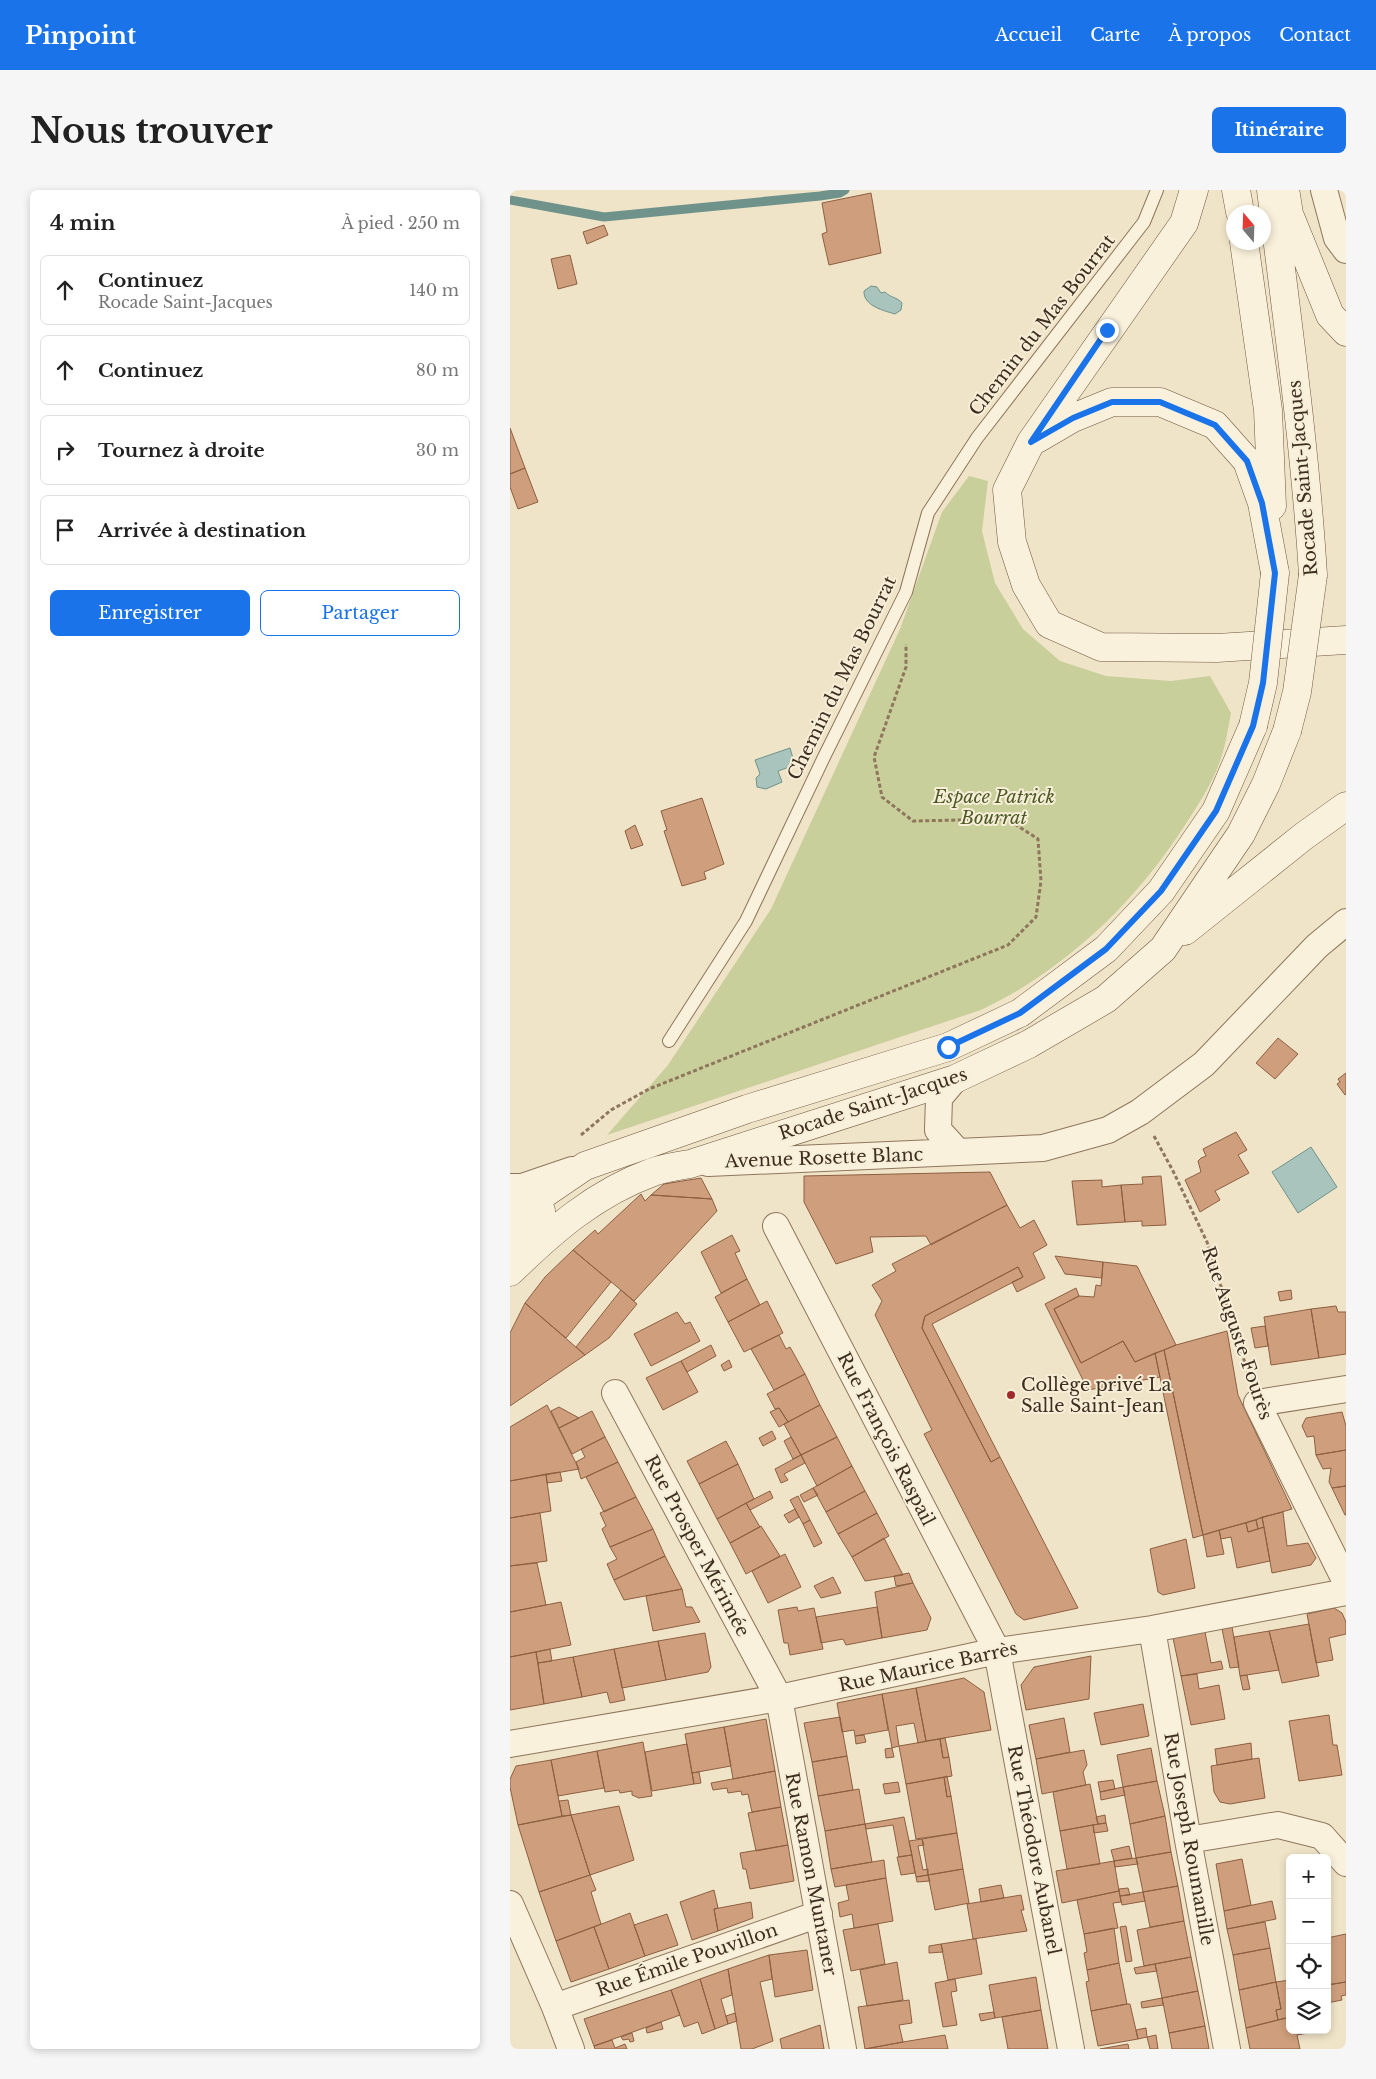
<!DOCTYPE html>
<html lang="fr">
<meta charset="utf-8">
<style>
:root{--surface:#fff;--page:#f6f6f6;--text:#222;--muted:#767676;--line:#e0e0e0;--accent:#1a73e8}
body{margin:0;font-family:"Libre Baskerville",serif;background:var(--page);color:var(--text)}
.controls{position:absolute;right:15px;bottom:15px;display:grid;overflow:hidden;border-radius:8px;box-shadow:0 2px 8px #0003}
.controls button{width:45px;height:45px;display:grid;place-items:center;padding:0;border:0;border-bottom:1px solid var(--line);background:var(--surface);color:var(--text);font:25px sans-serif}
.compass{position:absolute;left:716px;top:15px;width:45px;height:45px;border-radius:50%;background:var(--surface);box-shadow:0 2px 8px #0003;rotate:341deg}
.stop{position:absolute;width:15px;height:15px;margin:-11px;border:4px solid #1a73e8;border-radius:50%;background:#fff}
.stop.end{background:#1a73e8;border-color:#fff;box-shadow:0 1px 5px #0008}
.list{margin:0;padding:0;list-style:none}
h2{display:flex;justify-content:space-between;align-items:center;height:65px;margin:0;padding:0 20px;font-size:21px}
h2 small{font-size:16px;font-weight:400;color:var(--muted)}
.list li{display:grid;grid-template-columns:32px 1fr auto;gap:15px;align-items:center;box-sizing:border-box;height:70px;margin:0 10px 10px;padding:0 10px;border:1px solid var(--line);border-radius:8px}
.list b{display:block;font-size:19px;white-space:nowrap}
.list p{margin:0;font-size:16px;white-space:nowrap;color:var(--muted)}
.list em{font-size:16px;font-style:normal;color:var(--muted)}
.actions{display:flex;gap:10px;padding:15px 20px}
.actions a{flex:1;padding:11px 0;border:1px solid var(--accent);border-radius:8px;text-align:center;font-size:18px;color:var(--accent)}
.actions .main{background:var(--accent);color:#fff}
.icon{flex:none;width:28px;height:28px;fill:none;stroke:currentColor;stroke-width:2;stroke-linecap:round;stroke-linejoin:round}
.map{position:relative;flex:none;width:836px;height:1859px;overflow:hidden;border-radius:8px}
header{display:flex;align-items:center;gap:30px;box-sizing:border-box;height:70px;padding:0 25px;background:var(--accent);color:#fff}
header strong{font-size:24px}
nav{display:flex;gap:28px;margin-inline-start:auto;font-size:18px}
.intro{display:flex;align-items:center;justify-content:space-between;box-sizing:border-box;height:120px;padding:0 30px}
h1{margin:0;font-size:35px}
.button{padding:12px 22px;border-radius:8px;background:var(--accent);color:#fff;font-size:18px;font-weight:700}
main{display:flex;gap:30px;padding:0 30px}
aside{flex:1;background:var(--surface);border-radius:8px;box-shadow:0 2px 8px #0003}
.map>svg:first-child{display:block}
.green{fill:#c9cf9b}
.water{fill:#a9c4bc;stroke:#6f938a}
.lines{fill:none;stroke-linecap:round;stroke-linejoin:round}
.stream{stroke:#6f938a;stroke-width:9}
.building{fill:#cf9f7d;stroke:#8d5f41}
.service-casing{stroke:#8d765c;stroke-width:14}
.minor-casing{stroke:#8d765c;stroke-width:28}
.secondary-casing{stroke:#6f573f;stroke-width:29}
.path{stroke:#8d765c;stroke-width:3;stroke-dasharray:4 2.5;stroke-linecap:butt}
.service{stroke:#faf1dc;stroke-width:12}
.minor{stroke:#faf1dc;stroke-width:26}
.secondary{stroke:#faf1dc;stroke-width:28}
.secondary-bridge-casing{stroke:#6f573f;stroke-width:29;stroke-linecap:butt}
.secondary-bridge{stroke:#faf1dc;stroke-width:28}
.route{stroke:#1a73e8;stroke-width:6}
.poi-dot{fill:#9e2a2b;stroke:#f7eed8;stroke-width:2}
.labels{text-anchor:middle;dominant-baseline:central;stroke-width:4;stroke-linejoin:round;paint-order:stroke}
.street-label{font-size:18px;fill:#3d2e20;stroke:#f7eed8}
.park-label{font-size:18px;font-style:italic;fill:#4d5a26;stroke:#f7eed8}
.poi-label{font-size:18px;fill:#3d2e20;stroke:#f7eed8;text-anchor:start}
</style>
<header>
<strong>Pinpoint</strong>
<nav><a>Accueil</a><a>Carte</a><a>À propos</a><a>Contact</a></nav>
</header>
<div class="intro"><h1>Nous trouver</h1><a class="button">Itinéraire</a></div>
<main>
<aside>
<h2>4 min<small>À pied · 250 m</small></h2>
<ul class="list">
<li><svg class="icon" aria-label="ahead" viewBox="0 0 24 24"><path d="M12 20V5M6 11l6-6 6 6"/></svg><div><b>Continuez</b><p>Rocade Saint-Jacques</p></div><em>140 m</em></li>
<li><svg class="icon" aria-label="ahead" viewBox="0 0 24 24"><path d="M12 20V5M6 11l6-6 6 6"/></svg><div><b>Continuez</b></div><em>80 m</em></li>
<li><svg class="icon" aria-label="right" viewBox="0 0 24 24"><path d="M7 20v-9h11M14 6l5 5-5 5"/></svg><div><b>Tournez à droite</b></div><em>30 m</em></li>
<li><svg class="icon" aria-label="arrive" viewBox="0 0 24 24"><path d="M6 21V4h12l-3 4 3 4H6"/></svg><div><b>Arrivée à destination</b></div></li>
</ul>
<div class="actions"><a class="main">Enregistrer</a><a>Partager</a></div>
</aside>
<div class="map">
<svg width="836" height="1859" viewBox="0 0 836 1859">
<rect width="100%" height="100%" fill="#f0e4c8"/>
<!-- green -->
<path class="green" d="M459 286 478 291 472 341 485 393 513 439 550 471 596 486 661 491 700 486 721 523C718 538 716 554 711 568 705 589 687 617 675 635 634 699 582 753 518 794 503 804 487 812 471 820L97 945 158 875 261 719 390 439 432 322Z"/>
<!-- water -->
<path class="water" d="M361 96 367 97 371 103 375 102C381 108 387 107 392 113L391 120 385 124C375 121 353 116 354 101Z
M280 558 285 575 268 581 272 592 256 599 247 597 246 588 250 584 245 570Z
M801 957 827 997 788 1023 762 982Z"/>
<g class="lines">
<!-- stream -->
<path class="stream" d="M0 10 94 27 310 6 330 3 335 0"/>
</g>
<!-- building -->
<path class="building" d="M361 3 371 63 319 75 312 44 317 42 312 13Z
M94 35 98 45 77 54 73 42Z
M60 65 67 94 48 99 41 69Z
M0 238 15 278 0 284Z
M15 278 28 312 8 319 0 297V284Z
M192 608 214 674 194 682 196 689 172 696 154 641 157 640 151 621Z
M125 635 133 655 121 659 115 641Z
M768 848 788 864 765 889 746 873Z
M836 883V904L835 905 827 894 830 892 828 889Z
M726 942 737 960 728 965 739 983 705 1001 710 1010 690 1022 675 990 691 982 688 971 691 968 696 966 693 959Z
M480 982 497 1015 421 1055 416 1046 360 1047 363 1062 326 1074 294 1012V986Z
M651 986 656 1035 632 1036V1031L615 1032 611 995 633 994 632 987Z
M191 988 202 1009 141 1005 154 994Z
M592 990V997L611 995 615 1032 567 1035 562 991Z
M131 1004 135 1011 141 1005 202 1009 207 1021 124 1111 63 1060 85 1040 88 1044Z
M497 1015 510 1038 524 1030 537 1055 523 1063 535 1088 507 1102 502 1092 513 1087 508 1077 415 1126 412 1138 481 1272 490 1267 568 1418 514 1430 506 1424 414 1244 422 1240 365 1125 372 1111 362 1095 386 1081 382 1074Z
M222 1045 230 1061 225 1063 237 1089 211 1103 191 1062Z
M63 1060 101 1092 56 1148 15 1113 35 1087Z
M545 1066 593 1072 592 1088 555 1084Z
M593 1072 627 1076 666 1155 625 1172 613 1151 571 1173 544 1119 569 1106 584 1107 586 1095 591 1096Z
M508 1077 513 1087 422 1134 490 1267 481 1272 412 1138 415 1126Z
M237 1089 250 1115 218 1132 205 1107Z
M566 1098 569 1106 544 1119 571 1173 613 1151 625 1172 645 1163 650 1187 578 1200 535 1114Z
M111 1100 127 1114 99 1148 75 1165 66 1157Z
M781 1100 782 1109 770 1111 768 1102Z
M257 1111 273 1143 234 1162 218 1132Z
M15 1113 75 1165 0 1216V1143Z
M826 1116 828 1122H836V1164L809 1168 801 1119Z
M801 1119 809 1168 761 1175 754 1127Z
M167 1122 175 1134 180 1132 190 1151 141 1176 124 1144Z
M755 1136 758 1156 745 1158 741 1138Z
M717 1141 728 1205 782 1319 693 1345 654 1160 666 1155Z
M269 1145 276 1159 280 1157 295 1184 264 1200 241 1159Z
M201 1155 206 1166 177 1182 171 1171Z
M654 1160 693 1345 683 1348 645 1163Z
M219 1170 222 1177 214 1181 211 1175Z
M171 1171 188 1202 153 1220 136 1188Z
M295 1184 310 1215 278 1232 269 1218 265 1219 257 1204Z
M37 1215 69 1279 0 1291V1237Z
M310 1215 327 1247 291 1265 274 1234Z
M49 1217 69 1228 49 1238 41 1221Z
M269 1218 278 1232 269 1237 260 1222Z
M82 1221 95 1247 62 1264 49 1238Z
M832 1222 836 1236V1260L806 1265 804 1246 797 1247 792 1236 796 1228Z
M262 1241 266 1249 253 1256 249 1248Z
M95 1247 108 1272 71 1289 66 1272 75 1267 71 1259Z
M281 1247 291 1265 283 1269 274 1251Z
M327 1247 342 1276 307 1296 291 1265Z
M216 1251 228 1274 189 1294 177 1271Z
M836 1260V1296L822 1298 819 1292 821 1278 813 1279 806 1265Z
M291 1265 295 1273 274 1284 278 1290 271 1293 265 1279Z
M108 1272 126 1307 94 1322 76 1287Z
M228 1274 244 1309 207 1329 189 1294Z
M342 1276 355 1301 316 1322 303 1298Z
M50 1282 52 1291 37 1293 36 1284Z
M36 1284 41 1321 0 1328V1291Z
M836 1296V1325H835L822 1298Z
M303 1298 308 1305 294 1312 290 1305Z
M260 1301 263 1308 240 1320 236 1313Z
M355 1301 367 1323 328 1344 316 1322Z
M288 1306 300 1330 293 1334 280 1310Z
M126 1307 143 1339 100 1357 92 1339 96 1336 90 1323Z
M236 1313 250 1337 220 1353 207 1329Z
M285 1319 289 1327 279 1333 274 1325Z
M773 1322 777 1356 798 1353 806 1368 801 1375 762 1383 752 1327Z
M30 1323 37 1371 0 1376V1328Z
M367 1323 379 1346 342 1367 328 1344Z
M752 1327 754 1337 748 1339 746 1330Z
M300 1330 312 1353 304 1357 293 1334Z
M746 1330 748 1339 738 1342 736 1333Z
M736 1333 738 1342 754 1337 760 1371 727 1378 721 1347 711 1349 709 1340Z
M251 1336 270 1366 236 1384 220 1353Z
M143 1339 155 1366 104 1390 97 1374 107 1369 100 1357Z
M709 1340 714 1364 697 1367 693 1345Z
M374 1348 393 1385 355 1391 342 1367Z
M676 1349 685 1398 653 1405 648 1402 640 1359Z
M275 1364 291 1397 258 1413 242 1381Z
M155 1366 172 1399 114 1410 104 1390Z
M27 1373 36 1415 0 1422V1376Z
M399 1383 403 1393 386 1396 384 1386Z
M323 1387 331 1403 311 1408 304 1396Z
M403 1393 421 1428 417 1440 372 1448 365 1402Z
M172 1399 176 1417H182L190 1432 143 1441 136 1406Z
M51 1412 61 1455 0 1467V1422Z
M287 1417 288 1421 304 1418 313 1459 280 1465 278 1453H274L268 1420Z
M367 1417 372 1448 336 1455 333 1449 311 1453 306 1427Z
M824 1418 832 1423 836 1432V1444L819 1448 823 1470 806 1473 797 1424Z
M799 1434 809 1486 772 1493 759 1441Z
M722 1437 729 1477 720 1478 712 1439Z
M759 1441 769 1480 730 1486 724 1447Z
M695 1442 701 1473 711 1471 713 1479 671 1486 663 1448Z
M195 1443 201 1477 198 1482 156 1490 148 1451Z
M148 1451 156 1490 112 1498 104 1459Z
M40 1459 42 1471 28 1473 26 1462Z
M104 1459 115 1510 100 1513 97 1502 72 1507 63 1467Z
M26 1462 34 1514 0 1520V1467Z
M581 1466 579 1509 516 1520 511 1495 524 1477Z
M63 1467 72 1507 34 1514 28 1473Z
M687 1484 689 1499 709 1495 715 1529 681 1535 671 1486Z
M737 1485 740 1499 733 1500 730 1486Z
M454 1488 474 1502 481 1540 416 1551 406 1498Z
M406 1498 416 1551 408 1553 404 1533 386 1536 389 1556 382 1558 372 1504Z
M372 1504 378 1540 345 1546 344 1540 332 1542 327 1513Z
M633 1514 639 1546 591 1555 584 1523Z
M819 1525 823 1555H827L832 1585 789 1591 779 1531Z
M330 1527 337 1566 302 1572 294 1533Z
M554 1528 560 1562 526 1569 519 1535Z
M256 1529 265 1581 223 1589 214 1537Z
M214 1537 221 1576 182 1583 175 1544Z
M354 1545 356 1552 346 1554 345 1546Z
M435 1548 439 1567 433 1568 430 1549Z
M430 1549 433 1568 439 1567 442 1586 396 1594 389 1556Z
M133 1552 142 1606 129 1608 122 1605V1601L110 1603 109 1600 95 1602 87 1561Z
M741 1553 742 1569 707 1575 705 1559Z
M177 1554 184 1594 142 1601 135 1562Z
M382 1558 384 1567 376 1568 375 1559Z
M641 1558 647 1591 613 1597 607 1565Z
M574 1560 577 1575 573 1582 576 1595 532 1604 526 1569Z
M87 1561 94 1598 48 1606 41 1570Z
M337 1566 343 1600 308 1606 302 1572Z
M749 1568 755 1608 720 1614 710 1612 704 1602 701 1576Z
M41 1570 52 1626 8 1635 0 1597V1589L6 1576Z
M265 1581 271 1617 242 1622 238 1604 232 1605 231 1601 218 1603 217 1598 203 1600 201 1593Z
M189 1582 191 1593 184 1594 182 1583Z
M437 1586 441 1606 437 1607 434 1587Z
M434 1587 437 1607 441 1606 447 1643 406 1649 396 1594Z
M603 1590 605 1599 590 1602 588 1592Z
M647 1591 655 1626 620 1634 613 1597Z
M388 1592 390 1602 375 1604 373 1594Z
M580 1594 588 1634 550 1641 543 1602Z
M613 1597 615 1605 591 1610 590 1602Z
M349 1599 355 1634 315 1641 308 1606Z
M58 1610 61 1625 52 1626 49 1611Z
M109 1616 124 1670 80 1685 61 1625Z
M271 1617 278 1655 246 1661 238 1623Z
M61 1625 80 1685 29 1702 8 1635Z
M595 1625 596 1633 588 1634 586 1627Z
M655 1626 661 1662 626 1668 620 1634Z
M394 1627 402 1665 389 1667 383 1635 356 1639 355 1634Z
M596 1633 598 1641 584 1643 583 1635Z
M355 1634 362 1672 321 1679 315 1641Z
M583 1635 590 1674 557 1679 550 1641Z
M447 1643 453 1679 418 1685 412 1649Z
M412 1649 414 1655 408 1656 413 1680 418 1679V1685L406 1687 399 1651Z
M278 1655 284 1691 240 1699 236 1679H233L230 1663Z
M619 1656 622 1668 604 1671 601 1660Z
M661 1662 668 1696 633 1702 626 1668Z
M402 1665 405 1683 391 1685 387 1667Z
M626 1668 628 1674 605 1677 604 1671Z
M732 1669 741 1715 714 1721 706 1674Z
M374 1670 376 1688 325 1697 321 1679Z
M604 1671 609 1701 552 1713 546 1681Z
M453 1679 459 1713 425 1720 418 1685Z
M80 1685 86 1700 81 1702 91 1734 46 1751 29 1702Z
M418 1685 420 1691 407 1692 406 1687Z
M376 1688 383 1731 344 1738 342 1724 330 1727 328 1713 339 1710 336 1695Z
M491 1695 494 1708 471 1712 469 1699Z
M668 1696 674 1731 640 1737 633 1702Z
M618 1698 620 1705 610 1706 609 1699Z
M204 1700 208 1718 204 1719 208 1741 182 1750 170 1712Z
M609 1701 611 1712 603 1713 608 1738 574 1744 567 1710Z
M633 1702 635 1711 612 1715 610 1706Z
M511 1705 514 1720H511L517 1741 463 1749 457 1714Z
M762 1711 766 1729 717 1739 714 1721Z
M241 1712 243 1728 208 1741 204 1719Z
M120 1723 135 1766 99 1779 84 1737Z
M157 1724 168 1755 135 1766 124 1735Z
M674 1731 681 1767 634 1776 627 1740Z
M755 1732 760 1758 723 1765 717 1739Z
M368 1734 375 1774 341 1781 333 1740Z
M616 1736 622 1771 616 1772 610 1737Z
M84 1737 99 1779 61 1792 46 1751Z
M604 1738 609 1773 577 1780 574 1763 577 1762 574 1744Z
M836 1744V1792L817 1795V1783H819L817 1748Z
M463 1749H466L472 1784 438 1790 431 1754Z
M431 1754 433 1762 419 1763V1756Z
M760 1758 766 1792 729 1800 723 1765Z
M297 1760 303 1800 265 1807 259 1765Z
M259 1765 262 1789 250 1792 263 1851 242 1859H231L218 1779Z
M681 1767 688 1801 652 1808 645 1774Z
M387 1772 393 1810 357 1816 350 1780Z
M609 1773 617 1814 581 1821 576 1792 579 1791 577 1780Z
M645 1774 647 1781 626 1784 624 1778Z
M218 1779 222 1805 211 1809 218 1834 205 1839 190 1789Z
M526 1787 531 1820 485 1828 479 1795Z
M190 1789 205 1839 192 1844 188 1832 174 1837 161 1800Z
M445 1789 447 1801 441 1802 447 1835 433 1837 425 1793Z
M780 1790V1827L768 1830 766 1820 771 1819 766 1792Z
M766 1792 771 1819 766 1820 768 1830 736 1838 729 1800Z
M836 1792V1805L831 1806 832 1810 817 1813V1795Z
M161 1800 170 1825 84 1856 74 1829Z
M688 1801 695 1836 659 1843 652 1808Z
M652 1808 653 1815 632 1818 631 1812Z
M399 1810 402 1833 389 1835 393 1852 355 1859 348 1817Z
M617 1814H620L628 1849 588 1856 581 1821Z
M531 1820 538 1859H498L492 1827Z
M484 1822 485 1828 471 1831 469 1824Z
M225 1823 227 1831 218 1834 216 1826Z
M780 1827V1840H797L798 1843 787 1845 790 1859H740L736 1838Z
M151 1832 153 1839 137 1843 136 1838Z
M310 1835 314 1859H272L270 1849Z
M695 1836 699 1859H662L659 1843Z
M636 1838 637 1847 628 1849 626 1840Z
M122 1843 124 1851 120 1852 119 1849 113 1850 111 1847Z
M435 1845 438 1859H355L393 1852Z
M646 1845 648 1859H640L637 1847Z
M102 1850 105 1858 115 1854 117 1859H85L84 1856Z
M618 1854 619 1859H590Z"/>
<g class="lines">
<defs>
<path id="service" d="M159 851 236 731 314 567 396 402 418 323 467 248 634 32 647 0"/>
<path id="minor" d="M814 0 827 48 836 60
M448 962 533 958 598 940 630 922 694 874 807 756 836 732
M198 973 448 962 428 940 429 908 445 889
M0 997H12L62 980
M266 1036 487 1461 561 1859
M836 1199 747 1213 836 1392
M105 1203 269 1508 333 1859
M642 1439 678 1650 717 1859
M0 1554 269 1508 487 1461 642 1439 836 1402
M678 1650 768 1635 812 1646 836 1673
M0 1714 45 1817 61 1859
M45 1817 309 1724"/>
<path id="secondary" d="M684 0 674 33 521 252 497 300 502 352 516 395 539 434 591 457 707 458 836 450
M726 0 730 22
M761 0C777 128 795 256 803 385
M776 5 779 24 820 125 836 142
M734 52 758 220 762 316
M527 249 563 228 602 212H650L705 235 737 271 752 313 765 383
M675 741 794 646 836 616
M0 1027 75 976 237 919 438 857 510 823 596 759 651 701 706 621 743 536
M0 1049 31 1021
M0 1082C43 1040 85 1003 143 982 155 978 168 976 180 974L445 889 519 854 596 809 653 759 731 644 756 594 777 541"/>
</defs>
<!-- service casing -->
<use href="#service" class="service-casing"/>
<!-- minor casing -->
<use href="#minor" class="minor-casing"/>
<!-- secondary casing -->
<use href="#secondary" class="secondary-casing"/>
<!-- path -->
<path class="path" d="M71 945 101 920 139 899 498 755 526 727 531 691 528 649 497 629 403 631 372 607 364 567 396 477V454
M644 946 663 981 697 1052 739 1186"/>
<!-- service -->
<use href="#service" class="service"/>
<!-- minor -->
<use href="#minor" class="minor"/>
<!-- secondary -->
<use href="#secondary" class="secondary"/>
<defs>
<path id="secondary-bridge" d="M743 536 753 493 765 383
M777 541 787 502 803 385"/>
</defs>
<!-- secondary-bridge casing -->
<use href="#secondary-bridge" class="secondary-bridge-casing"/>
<!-- secondary-bridge -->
<use href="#secondary-bridge" class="secondary-bridge"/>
</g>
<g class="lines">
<!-- route -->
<path class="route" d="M438 857 510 823 596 759 651 701 706 621 743 536 753 493 765 383 752 313 737 271 705 235 650 212H602L563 228 521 252 597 140"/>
</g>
<!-- markers -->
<circle class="poi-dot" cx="501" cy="1205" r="5"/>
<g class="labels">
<!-- street labels -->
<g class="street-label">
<text transform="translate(532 135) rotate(-52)">Chemin du Mas Bourrat</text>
<text transform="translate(793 288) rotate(-95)">Rocade Saint-Jacques</text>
<text transform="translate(332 488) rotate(-64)">Chemin du Mas Bourrat</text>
<text transform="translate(363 914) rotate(-18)">Rocade Saint-Jacques</text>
<text transform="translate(314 968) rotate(-2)">Avenue Rosette Blanc</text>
<text transform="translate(727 1143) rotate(71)">Rue Auguste Fourès</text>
<text transform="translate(376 1249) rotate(63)">Rue François Raspail</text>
<text transform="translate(187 1356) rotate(62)">Rue Prosper Mérimée</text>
<text transform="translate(418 1477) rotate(-12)">Rue Maurice Barrès</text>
<text transform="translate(679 1649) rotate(80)">Rue Joseph Roumanille</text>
<text transform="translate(524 1660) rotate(79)">Rue Théodore Aubanel</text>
<text transform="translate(301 1684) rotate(79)">Rue Ramon Muntaner</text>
<text transform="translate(177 1770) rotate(-19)">Rue Émile Pouvillon</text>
</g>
<!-- park labels -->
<g class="park-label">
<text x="484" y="607">Espace Patrick<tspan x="484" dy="21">Bourrat</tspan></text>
</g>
<!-- poi labels -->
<g class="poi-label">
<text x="511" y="1195">Collège privé La<tspan x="511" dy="21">Salle Saint-Jean</tspan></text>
</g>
</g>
</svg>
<div class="controls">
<button>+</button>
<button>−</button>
<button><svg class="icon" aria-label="locate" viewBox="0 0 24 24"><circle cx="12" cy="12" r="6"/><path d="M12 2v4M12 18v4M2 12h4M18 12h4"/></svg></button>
<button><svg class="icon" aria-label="layers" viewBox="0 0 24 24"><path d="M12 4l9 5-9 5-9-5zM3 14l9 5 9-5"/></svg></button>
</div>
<svg class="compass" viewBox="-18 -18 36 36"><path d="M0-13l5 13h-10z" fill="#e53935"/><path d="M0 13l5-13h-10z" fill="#767676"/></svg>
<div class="stop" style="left:438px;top:857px"></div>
<div class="stop end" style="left:597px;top:140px"></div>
</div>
</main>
